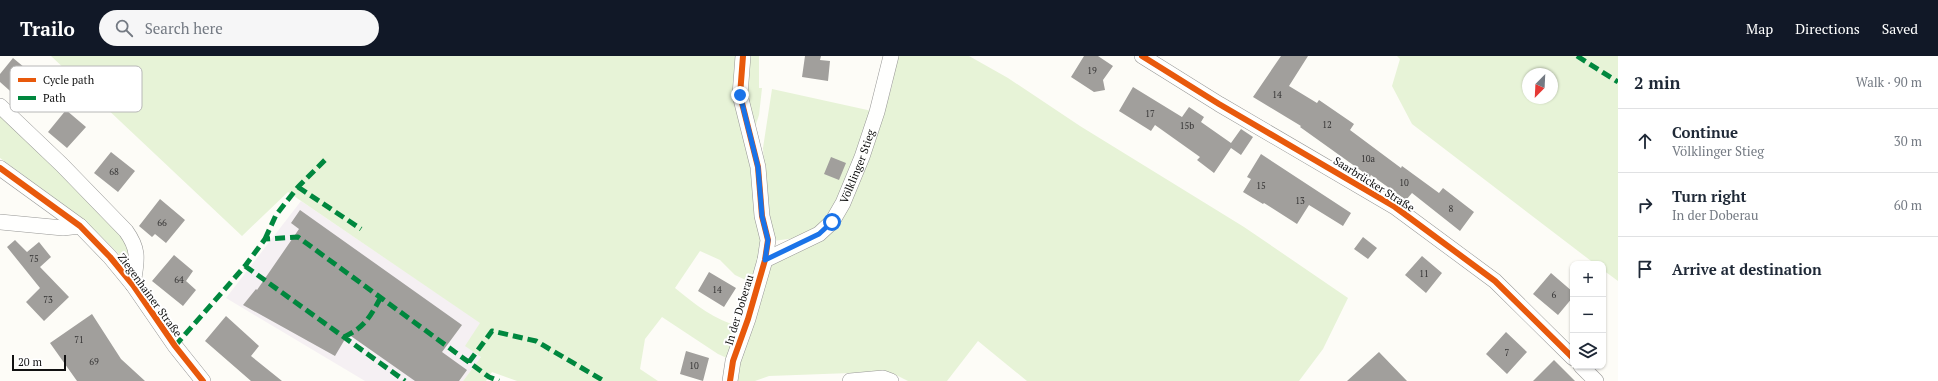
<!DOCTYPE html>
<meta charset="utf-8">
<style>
:root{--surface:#fff;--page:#f6f6f7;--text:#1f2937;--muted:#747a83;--line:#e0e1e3;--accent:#111827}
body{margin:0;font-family:"PT Serif",serif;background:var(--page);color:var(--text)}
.controls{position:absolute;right:12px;bottom:12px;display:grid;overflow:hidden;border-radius:8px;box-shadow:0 1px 3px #0004}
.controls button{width:36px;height:36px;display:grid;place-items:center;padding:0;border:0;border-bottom:1px solid var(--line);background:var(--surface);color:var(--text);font:20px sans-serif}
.compass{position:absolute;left:1522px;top:12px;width:36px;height:36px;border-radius:50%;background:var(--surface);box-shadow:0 1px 3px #0004;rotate:204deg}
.scale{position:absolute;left:12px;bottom:10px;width:54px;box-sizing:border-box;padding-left:4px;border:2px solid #111;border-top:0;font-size:11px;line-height:14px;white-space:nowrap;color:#111;-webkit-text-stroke:3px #fff;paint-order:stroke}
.stop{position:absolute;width:12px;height:12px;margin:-9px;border:3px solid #1a73e8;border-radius:50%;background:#fff}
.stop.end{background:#1a73e8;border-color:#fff;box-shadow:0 1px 4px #0008}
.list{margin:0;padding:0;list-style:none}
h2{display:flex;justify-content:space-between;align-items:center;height:52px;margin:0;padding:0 16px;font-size:17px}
h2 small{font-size:13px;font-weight:400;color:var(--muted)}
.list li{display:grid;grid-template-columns:26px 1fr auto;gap:12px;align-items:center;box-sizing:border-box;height:64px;padding:0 16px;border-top:1px solid var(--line)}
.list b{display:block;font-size:15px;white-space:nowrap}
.list p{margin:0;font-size:13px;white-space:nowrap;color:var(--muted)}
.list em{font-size:13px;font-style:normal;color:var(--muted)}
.icon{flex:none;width:22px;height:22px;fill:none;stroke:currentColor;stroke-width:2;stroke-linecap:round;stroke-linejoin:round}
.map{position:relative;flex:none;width:1618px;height:325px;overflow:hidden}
header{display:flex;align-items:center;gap:24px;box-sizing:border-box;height:56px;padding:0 20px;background:var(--accent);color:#fff}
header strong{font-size:19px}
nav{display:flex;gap:22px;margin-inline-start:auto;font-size:14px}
.search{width:280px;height:36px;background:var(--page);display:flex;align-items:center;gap:10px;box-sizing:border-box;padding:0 14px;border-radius:22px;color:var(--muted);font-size:15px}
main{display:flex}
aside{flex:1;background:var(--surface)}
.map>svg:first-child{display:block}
.industrial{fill:#f5f0f3}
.green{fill:#e7f3d7;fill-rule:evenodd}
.building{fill:#a19f9c}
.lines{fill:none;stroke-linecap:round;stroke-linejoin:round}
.minor-casing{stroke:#979795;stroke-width:16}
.minor{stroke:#fffffe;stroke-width:15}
.quiet{stroke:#00873e;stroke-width:5;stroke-dasharray:10 5;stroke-linecap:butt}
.cycleway-casing{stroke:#fff;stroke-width:8}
.cycleway{stroke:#e8590c;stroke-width:6}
.route{stroke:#1a73e8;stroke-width:5}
.labels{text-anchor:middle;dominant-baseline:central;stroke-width:4;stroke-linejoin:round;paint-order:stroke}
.number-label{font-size:9px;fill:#353434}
.street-label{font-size:11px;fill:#111;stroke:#fff}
.key{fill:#fff;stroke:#b8b8b8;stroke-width:1}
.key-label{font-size:11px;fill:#111}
</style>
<header>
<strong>Trailo</strong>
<div class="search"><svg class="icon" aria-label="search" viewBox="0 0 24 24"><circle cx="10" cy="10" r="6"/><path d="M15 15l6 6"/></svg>Search here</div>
<nav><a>Map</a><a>Directions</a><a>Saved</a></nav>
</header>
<main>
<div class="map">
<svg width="1618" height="325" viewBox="0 0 1618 325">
<rect width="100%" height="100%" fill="#fdfcf7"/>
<!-- industrial -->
<path class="industrial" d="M301 145 481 267V301L463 325H365L226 242Z"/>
<!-- green -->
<path class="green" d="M51 0H739L743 66 762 183 752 227 735 219 720 204 700 195 675 232C696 249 714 264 741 271L729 303 718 298 662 261 645 283 640 313 658 325H517L492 316 486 325H463L481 301 465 290 480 267 288 136 242 180Z
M749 0H759V32H762L759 59 755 71 746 31Z
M896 0H969L1008 22 1080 70 1244 171 1348 242 1323 293 1299 325H1027L978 285 947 325H908L896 319 878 316 769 320 755 325H735L770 209 822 182 884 57 893 26 890 21Z
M1397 0H1618V225L1603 214V208H1595L1412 68 1392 30 1400 3ZM1528 18H1552V42H1528Z
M772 33 872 55 858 99 829 164 796 182 773 185 765 130 763 92Z
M0 56 130 188 131 210 83 163 0 102Z"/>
<!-- building -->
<path class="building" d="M805 0H821L820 4 830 5 828 25 802 21Z
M1084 0H1098L1113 10 1103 24 1105 34 1094 36 1071 21Z
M1281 0H1308L1289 30 1317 47 1319 44 1354 68 1350 74 1401 112 1402 110 1439 137 1443 132 1474 156 1460 175 1412 137 1406 144 1371 119 1370 121 1300 71 1301 70 1253 41Z
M13 2 36 21 18 42 0 26V18Z
M1133 31 1182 61 1189 51 1204 61 1201 66 1231 87 1241 73 1253 81 1241 99 1231 92 1214 117 1197 104 1200 101 1155 69 1151 75 1119 55Z
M66 54 86 71 67 92 48 76Z
M111 96 135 115 118 136 94 117Z
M1261 98 1351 157 1343 170 1309 149 1297 168 1264 147 1263 148 1243 136 1251 123 1247 121Z
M831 101 846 107 839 124 824 118Z
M160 143 185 164 166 187 155 178 152 181 139 170Z
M300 154 462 269 442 296 467 314 459 325H415L348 278 335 300 243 249 256 233 257 234 299 173 291 167Z
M1363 181 1377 192 1368 203 1354 193Z
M15 184 27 196 39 186 51 201 40 211 69 241 44 265 26 246 40 232 7 191Z
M174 199 193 215 186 225 196 234 183 250 152 225Z
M1422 200 1442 217 1426 237 1405 219Z
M709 216 736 232 724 251 698 235Z
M1551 217 1573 236V241L1558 259 1533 238Z
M92 258 121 303 145 325H77L50 287Z
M226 260 259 290 251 300 282 325H251L205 285Z
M1506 276 1527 296 1507 318 1486 298Z
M686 295 709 302 703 325 680 318Z
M1379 296 1407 325H1347Z
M1554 304 1575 325H1533Z"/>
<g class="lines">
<defs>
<g id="minor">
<path d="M1142 0 1219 48 1395 151 1495 225 1573 302"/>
<path d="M0 50 62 109 126 175C141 196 136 206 133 229"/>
<path d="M0 112 80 170 110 201 133 229 175 290 203 325"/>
<path d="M0 166 63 172 80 170"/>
<path id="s1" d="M765 204 819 178 832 166 843 147 862 101 877 56 891 0"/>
<path d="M1581 310 1596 325"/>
<path d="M730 325 733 305 748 263 765 204 768 184 762 160 758 111 740 39 743 0"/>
<path d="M850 325 883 322 891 325"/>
</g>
</defs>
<!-- minor casing -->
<use href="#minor" class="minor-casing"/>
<!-- minor -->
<use href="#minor" class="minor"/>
<!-- quiet -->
<path class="quiet" d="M1577 0 1618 26
M298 131 361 173
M265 183 276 159 298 131 325 104
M245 210 405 325
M344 281C365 271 370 261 381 241
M175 290 245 210 265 183 298 181 489 321 499 325
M469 306 492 275 536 285 604 325"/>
<defs>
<path id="cycleway" d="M1142 0 1219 48 1395 151 1495 225 1573 302
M0 112 80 170 110 201 133 229 175 290 203 325
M730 325 733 305 748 263 765 204 768 184 762 160 758 111 740 39 743 0"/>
</defs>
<!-- cycleway casing -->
<use href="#cycleway" class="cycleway-casing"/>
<!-- cycleway -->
<use href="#cycleway" class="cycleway"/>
</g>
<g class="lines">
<!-- route -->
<path class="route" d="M740 39 758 111 762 160 768 184 765 204 819 178 832 166"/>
</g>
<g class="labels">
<!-- number labels -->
<g class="number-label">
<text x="1092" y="15">19</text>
<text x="1277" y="39">14</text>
<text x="1150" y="58">17</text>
<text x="1327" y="69">12</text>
<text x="1187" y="70">15b</text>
<text x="1368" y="103">10a</text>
<text x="114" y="116">68</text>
<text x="1404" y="127">10</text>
<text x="1261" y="130">15</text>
<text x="1300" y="145">13</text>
<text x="1451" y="153">8</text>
<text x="162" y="167">66</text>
<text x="34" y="203">75</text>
<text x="1424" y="218">11</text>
<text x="179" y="224">64</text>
<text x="717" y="234">14</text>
<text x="1554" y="239">6</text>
<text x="48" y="244">73</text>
<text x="79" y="284">71</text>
<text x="1507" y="297">7</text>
<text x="94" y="306">69</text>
<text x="694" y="310">10</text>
</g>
<!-- street labels -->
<g class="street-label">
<text stroke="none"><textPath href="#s1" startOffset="139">Völklinger Stieg</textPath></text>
<text transform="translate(1374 128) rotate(32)">Saarbrücker Straße</text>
<text transform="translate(150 239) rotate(54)">Ziegenhainer Straße</text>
<text transform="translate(739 254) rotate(-73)">In der Doberau</text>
</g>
</g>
<!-- legend -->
<rect x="10" y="10" width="132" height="46" rx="6" class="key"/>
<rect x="18" y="22" width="18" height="4" fill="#e8590c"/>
<rect x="18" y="40" width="18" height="4" fill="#00873e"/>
<g class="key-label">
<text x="43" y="28">Cycle path</text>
<text x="43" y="46">Path</text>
</g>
</svg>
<div class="controls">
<button>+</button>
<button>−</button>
<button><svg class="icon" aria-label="layers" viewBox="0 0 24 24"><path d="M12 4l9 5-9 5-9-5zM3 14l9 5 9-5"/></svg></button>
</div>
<svg class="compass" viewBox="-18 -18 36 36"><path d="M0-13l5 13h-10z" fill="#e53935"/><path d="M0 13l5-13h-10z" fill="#747a83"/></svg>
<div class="scale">20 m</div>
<div class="stop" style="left:832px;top:166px"></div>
<div class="stop end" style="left:740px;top:39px"></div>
</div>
<aside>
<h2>2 min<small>Walk · 90 m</small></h2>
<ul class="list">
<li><svg class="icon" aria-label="ahead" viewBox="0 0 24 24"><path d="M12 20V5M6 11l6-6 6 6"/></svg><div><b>Continue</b><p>Völklinger Stieg</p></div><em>30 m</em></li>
<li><svg class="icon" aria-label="right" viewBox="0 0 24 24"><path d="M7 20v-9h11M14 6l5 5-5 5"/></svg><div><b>Turn right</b><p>In der Doberau</p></div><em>60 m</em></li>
<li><svg class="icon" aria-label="arrive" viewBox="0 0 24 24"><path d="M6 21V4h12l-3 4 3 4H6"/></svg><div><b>Arrive at destination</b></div></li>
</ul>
</aside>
</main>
